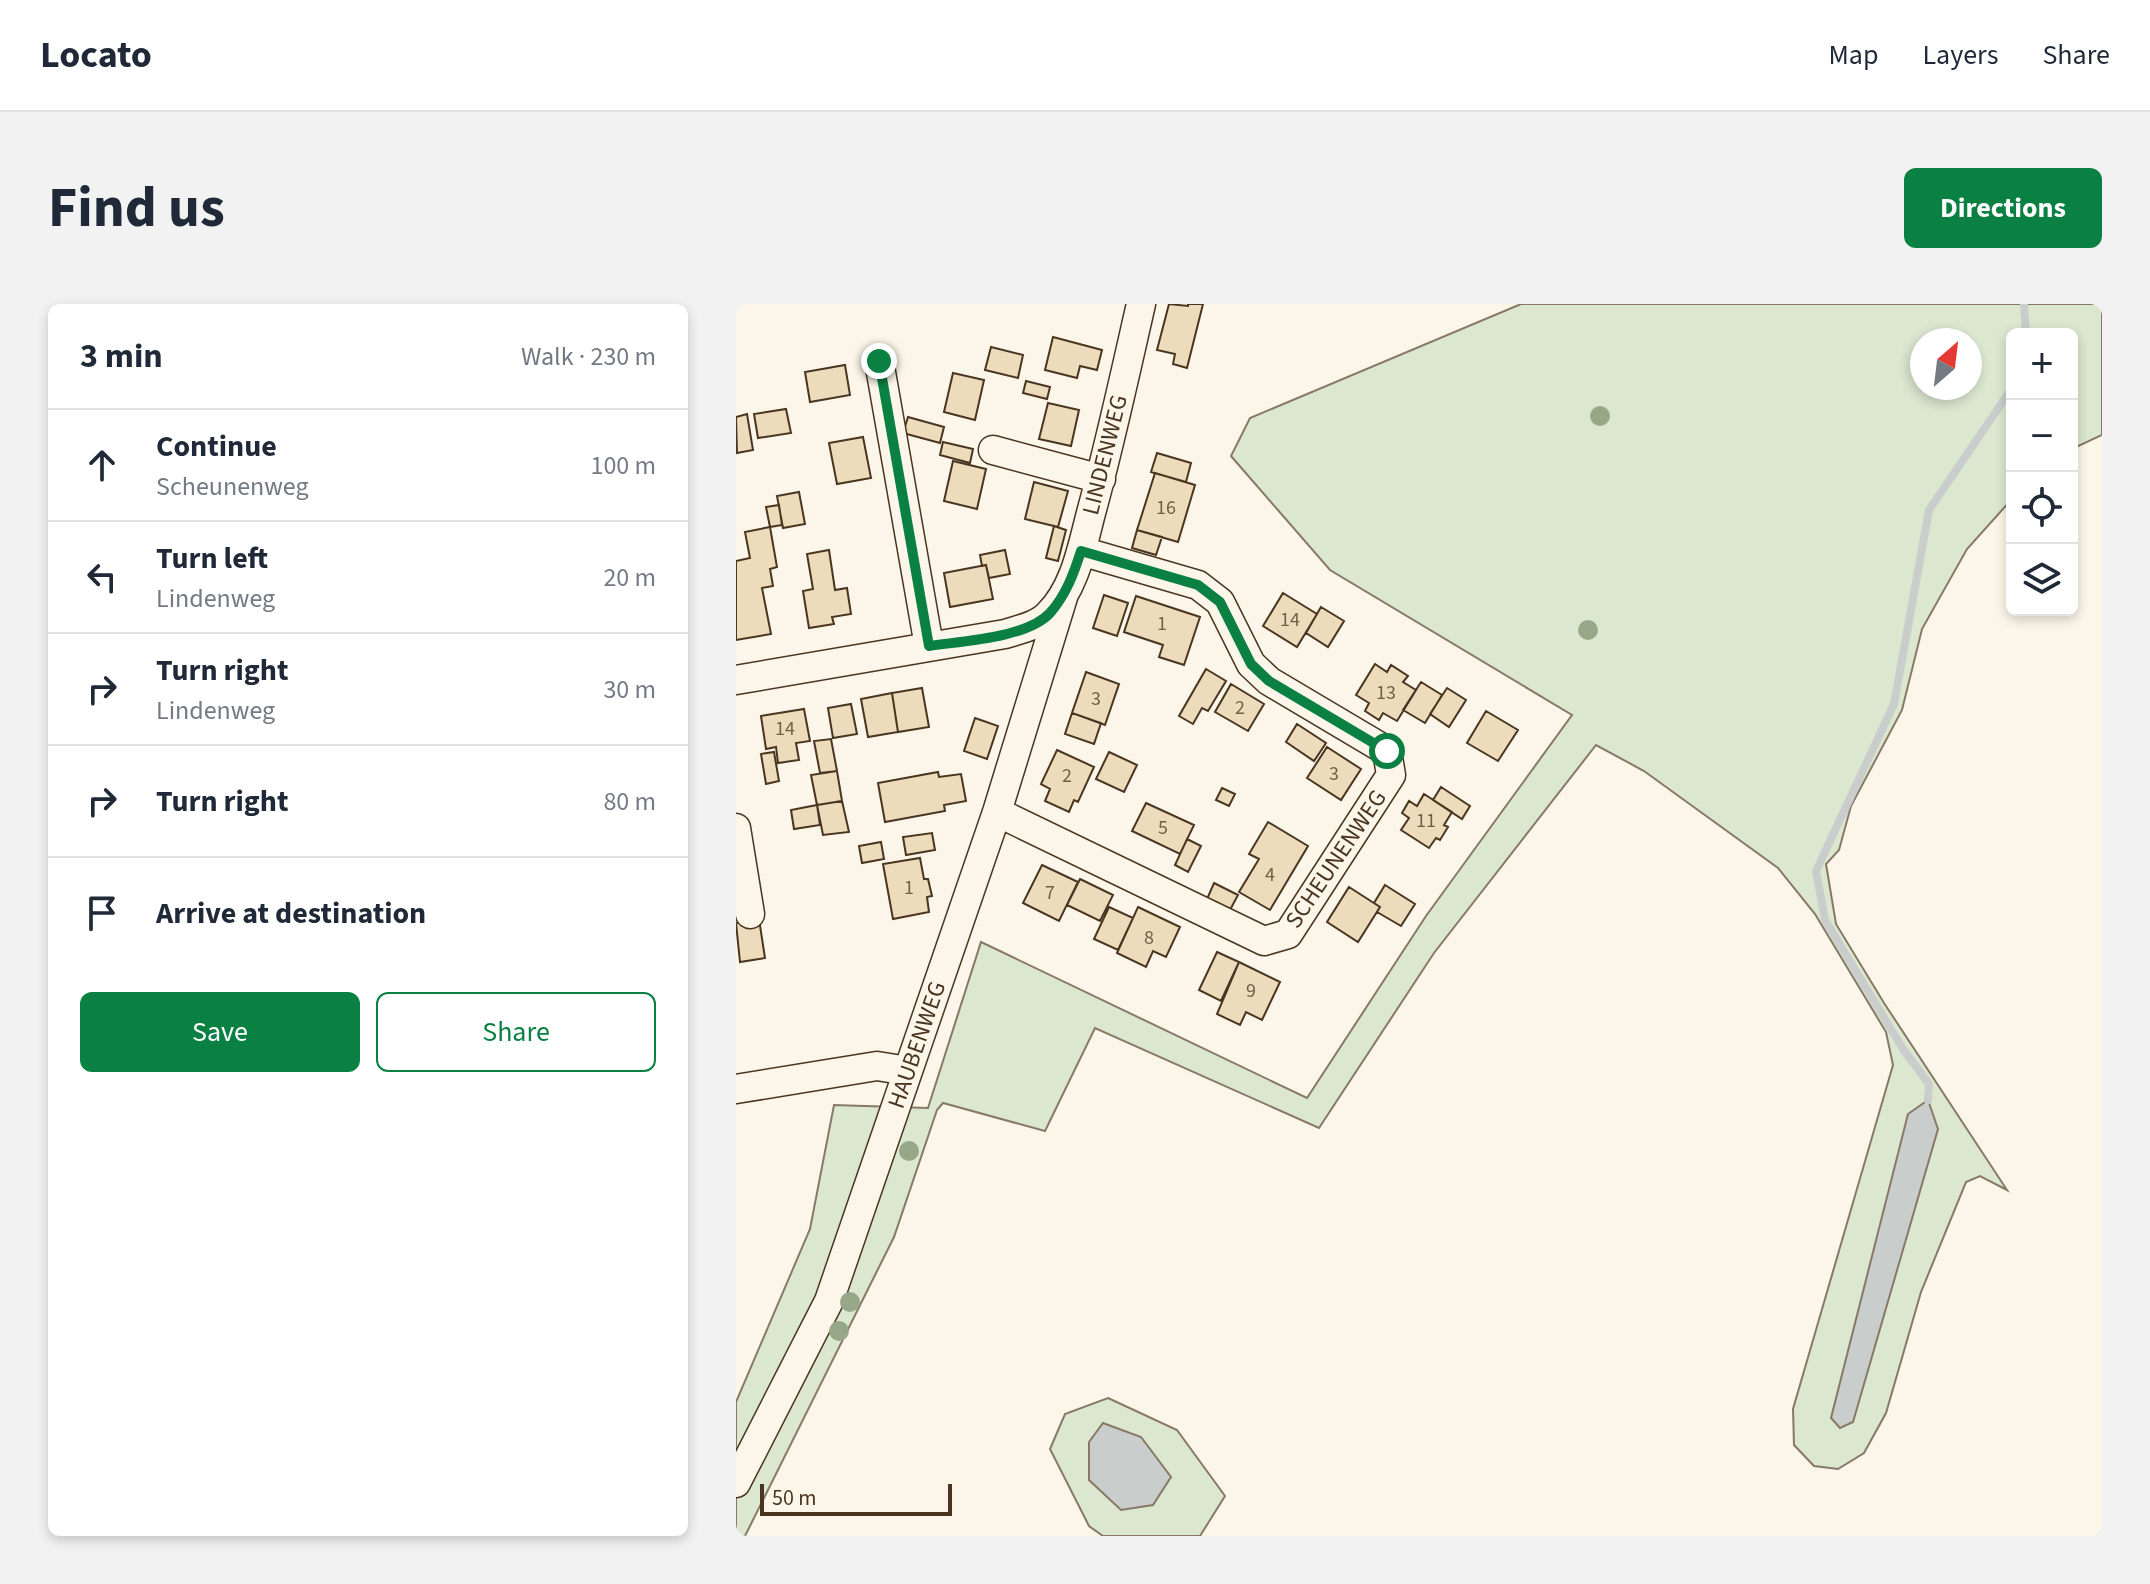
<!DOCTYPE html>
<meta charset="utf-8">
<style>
:root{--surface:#fff;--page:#f2f2f3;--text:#1f2937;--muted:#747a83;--line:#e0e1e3;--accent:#0b8043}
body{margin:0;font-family:"Source Sans 3",sans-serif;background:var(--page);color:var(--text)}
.controls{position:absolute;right:24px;top:24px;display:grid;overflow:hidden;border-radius:12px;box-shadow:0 4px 12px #0003}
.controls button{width:72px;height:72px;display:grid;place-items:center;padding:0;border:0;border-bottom:2px solid var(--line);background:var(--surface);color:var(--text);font:40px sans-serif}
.compass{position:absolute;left:1174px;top:24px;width:72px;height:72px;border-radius:50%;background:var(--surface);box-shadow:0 4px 12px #0003;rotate:28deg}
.scale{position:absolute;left:24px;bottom:20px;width:192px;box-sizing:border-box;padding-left:8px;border:4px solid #4a3520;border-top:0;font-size:22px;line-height:28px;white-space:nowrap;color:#4a3520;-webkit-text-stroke:6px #fbf6e9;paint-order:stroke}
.stop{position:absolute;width:24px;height:24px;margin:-18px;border:6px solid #0b8043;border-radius:50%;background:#fff}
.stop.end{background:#0b8043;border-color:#fff;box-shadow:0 2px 8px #0008}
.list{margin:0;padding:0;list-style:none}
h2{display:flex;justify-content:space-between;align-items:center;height:104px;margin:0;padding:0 32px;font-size:34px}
h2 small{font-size:26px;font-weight:400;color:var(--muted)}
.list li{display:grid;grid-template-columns:52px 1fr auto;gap:24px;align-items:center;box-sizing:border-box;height:112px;padding:0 32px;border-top:2px solid var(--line)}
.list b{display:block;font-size:30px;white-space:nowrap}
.list p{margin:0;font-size:26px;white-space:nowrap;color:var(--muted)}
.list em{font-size:26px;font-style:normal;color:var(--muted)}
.actions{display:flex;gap:16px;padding:24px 32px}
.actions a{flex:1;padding:18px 0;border:2px solid var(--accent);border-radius:12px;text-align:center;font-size:28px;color:var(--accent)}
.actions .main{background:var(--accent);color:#fff}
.icon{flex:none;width:44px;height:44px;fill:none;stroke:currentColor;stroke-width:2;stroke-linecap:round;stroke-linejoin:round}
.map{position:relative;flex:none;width:1366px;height:1232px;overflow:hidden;border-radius:12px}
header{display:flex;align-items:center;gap:48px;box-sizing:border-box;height:112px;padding:0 40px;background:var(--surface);border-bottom:2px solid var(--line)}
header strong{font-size:38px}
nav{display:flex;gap:44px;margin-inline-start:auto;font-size:28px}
.intro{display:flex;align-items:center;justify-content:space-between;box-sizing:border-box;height:192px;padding:0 48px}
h1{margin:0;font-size:56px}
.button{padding:20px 36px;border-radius:12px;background:var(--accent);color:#fff;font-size:28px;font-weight:700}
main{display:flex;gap:48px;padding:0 48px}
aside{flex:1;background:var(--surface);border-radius:12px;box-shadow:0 4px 12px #0003}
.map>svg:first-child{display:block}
.green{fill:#dce7d0;stroke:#887966;stroke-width:2;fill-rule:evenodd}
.water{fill:#c9cecd;stroke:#887966;stroke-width:2}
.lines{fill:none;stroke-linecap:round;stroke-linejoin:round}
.stream{stroke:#c9cecd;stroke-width:8}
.building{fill:#ecdcbc;stroke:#4a3520;stroke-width:2}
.minor-casing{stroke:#4a3520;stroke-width:31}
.minor{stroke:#fbf6e9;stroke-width:28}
.tree{fill:#96a887}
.route{stroke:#0b8043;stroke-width:10}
.labels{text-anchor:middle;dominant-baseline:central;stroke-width:6;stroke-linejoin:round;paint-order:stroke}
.number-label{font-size:20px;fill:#725f47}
.street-label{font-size:24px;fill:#4a3520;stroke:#fbf6e9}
</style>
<header>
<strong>Locato</strong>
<nav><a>Map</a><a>Layers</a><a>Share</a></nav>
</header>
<div class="intro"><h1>Find us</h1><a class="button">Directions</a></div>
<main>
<aside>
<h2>3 min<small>Walk · 230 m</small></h2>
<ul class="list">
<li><svg class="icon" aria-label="ahead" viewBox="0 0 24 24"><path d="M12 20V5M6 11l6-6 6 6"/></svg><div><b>Continue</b><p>Scheunenweg</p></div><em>100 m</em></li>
<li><svg class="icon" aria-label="left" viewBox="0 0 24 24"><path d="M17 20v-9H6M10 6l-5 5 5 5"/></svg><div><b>Turn left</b><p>Lindenweg</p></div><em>20 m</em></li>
<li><svg class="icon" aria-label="right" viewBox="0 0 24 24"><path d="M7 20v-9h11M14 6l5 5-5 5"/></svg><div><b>Turn right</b><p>Lindenweg</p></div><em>30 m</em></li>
<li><svg class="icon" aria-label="right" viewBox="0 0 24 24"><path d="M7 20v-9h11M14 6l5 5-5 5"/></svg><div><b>Turn right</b></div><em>80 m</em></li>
<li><svg class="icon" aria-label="arrive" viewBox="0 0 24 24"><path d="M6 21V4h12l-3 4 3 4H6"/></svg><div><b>Arrive at destination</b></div></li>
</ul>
<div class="actions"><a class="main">Save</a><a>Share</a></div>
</aside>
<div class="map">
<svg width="1366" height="1232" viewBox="0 0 1366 1232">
<rect width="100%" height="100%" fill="#fbf6e9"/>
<!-- green -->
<path class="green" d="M785 0H1366V131L1336 145V30H1276V195L1231 245 1186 325 1166 406 1115 502 1103 546 1090 560 1100 620 1148 699 1271 886 1244 872 1230 878 1185 988 1150 1109 1128 1149 1102 1165 1078 1162 1058 1141 1057 1105 1157 761 1150 728 1079 610 1042 564 908 467 860 441 698 649 583 824 359 724 309 827 207 799 201 806 158 933 9 1232H0V1098L74 925 98 801 192 804 245 638 571 794 690 612 836 411 594 266 495 152 514 114ZM1186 36H1234V84H1186Z
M372 1094 441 1126 489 1192 464 1232H367L353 1222 314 1145 329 1110Z"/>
<!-- water -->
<path class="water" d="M1192 796 1202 825 1117 1118 1104 1124 1095 1114 1172 810Z
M367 1119 405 1133 435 1173 417 1201 385 1206 353 1176V1138Z"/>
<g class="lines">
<!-- stream -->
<path class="stream" d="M1288 0 1290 30
M1192 796 1193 780 1167 745 1089 616 1080 567 1158 400 1193 206 1276 84"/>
</g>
<!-- building -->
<path class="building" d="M433 0 452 2V0H467L451 64 437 60 439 50 421 46Z
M317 33 366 46 361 66 344 62 341 74 309 66Z
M255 43 287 51 282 74 249 66Z
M109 61 114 91 74 98 69 68Z
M217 69 248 76 239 116 208 108Z
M290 77 314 83 311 95 287 89Z
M312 99 343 106 335 142 303 135Z
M50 105 55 129 22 134 18 110Z
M11 110 17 146 1 149 0 113Z
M172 113 208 123 204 139 167 129Z
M127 133 135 174 101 180 93 139Z
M207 138 237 145 234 159 204 151Z
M421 149 455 159 450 178 415 168Z
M217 157 250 165 241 205 208 197Z
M419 169 459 181 442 238 401 226Z
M298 178 332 187 322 223 289 215Z
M63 188 69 220 47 224 41 192Z
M43 201 46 221 34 223 30 203Z
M318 222 330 226 322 257 310 254Z
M34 223 41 263 34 265 37 282 26 284 35 330 0 336V257L14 254 9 228Z
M401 226 426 233 420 251 396 244Z
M93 246 99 286 111 284 115 310 96 313 98 320 73 324 67 287 77 285 71 250Z
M269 246 274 270 253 274 250 261 246 262 244 251Z
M250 261 257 295 214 303 208 269Z
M547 289 581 310 561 343 527 322Z
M368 291 392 299 381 332 357 324Z
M400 292 464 313 448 361 423 353 427 341 388 328Z
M585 303 608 317 592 343 570 329Z
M639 360 651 368 655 361 672 372 667 378 680 386 661 417 647 409 643 416 629 407 633 399 620 391Z
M470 365 490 377 472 407 466 404 457 420 443 412Z
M350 368 383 380 369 421 336 409Z
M685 378 706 391 689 419 667 406Z
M495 380 528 400 512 427 479 408Z
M186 384 193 423 162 428 156 389Z
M711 384 730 396 713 423 694 410Z
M156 389 162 428 132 433 125 395Z
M115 400 121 430 97 434 92 404Z
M68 405 74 437 60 439 63 456 42 459 40 443 30 445 25 412Z
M750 407 782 426 762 457 731 439Z
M336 409 365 419 358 440 329 430Z
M239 414 262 422 251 455 228 447Z
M561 420 590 439 578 457 550 438Z
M95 435 101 467 84 469 78 437Z
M591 443 625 465 605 496 571 474Z
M321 446 358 463 342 498 338 496 333 508 309 497 314 485 305 480Z
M38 448 43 477 30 480 25 450Z
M373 448 401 461 388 488 360 475Z
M101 467 106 497 81 501 75 471Z
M202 468 203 473 225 470 230 497 208 501 209 507 149 518 142 479Z
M705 483 734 502 726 515 697 496Z
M486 484 499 490 493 502 480 496Z
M688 490 716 508 708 521 712 523 704 536 700 534 693 544 665 526 673 514 666 509 673 497 681 502Z
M106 497 113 528 87 531 81 501Z
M410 499 458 521 444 550 396 527Z
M81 501 84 521 58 525 55 506Z
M532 518 572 542 534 606 503 588 523 555 513 550Z
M196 529 199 546 170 551 167 533Z
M451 535 465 542 452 568 439 561Z
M145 538 148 555 126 559 123 542Z
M184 554 188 575H192L196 592 191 593 193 608 157 615 147 560Z
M306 561 342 578 323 617 287 599Z
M344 575 377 591 364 617 331 601Z
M478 579 502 591 494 606 471 595Z
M649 581 679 600 665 622 641 608 644 603 638 599Z
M613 583 644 603 622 638 591 618Z
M373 603 397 614 382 646 358 635Z
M402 603 444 623 430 653 417 647 410 663 381 649Z
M23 615 29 654 4 658 0 619Z
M481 648 503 658 485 697 463 686Z
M503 658 544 678 526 716 510 708 504 721 481 710Z"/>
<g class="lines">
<defs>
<path id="minor" d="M143 57 193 342
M257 146 365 175
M0 376 269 330C284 325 302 322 313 310 339 284 346 243 355 209 374 140 389 70 405 0
M261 508 528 637 552 630 655 471 651 447 533 377 515 360 484 298 462 281 345 247
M0 524 14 610
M0 785 141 762 172 767
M0 1179 93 997 261 508 328 290"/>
</defs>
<!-- minor casing -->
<use href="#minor" class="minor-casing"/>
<!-- minor -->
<use href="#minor" class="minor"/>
</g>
<!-- trees -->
<g class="tree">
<circle cx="864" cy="112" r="10"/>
<circle cx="852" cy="326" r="10"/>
<circle cx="173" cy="847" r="10"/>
<circle cx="114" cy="998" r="10"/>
<circle cx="103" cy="1027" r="10"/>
</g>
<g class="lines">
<!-- route -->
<path class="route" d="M143 57 193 342C226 337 291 334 314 309 330 291 338 269 345 247L462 281 484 298 515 360 533 377 651 447"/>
</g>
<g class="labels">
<!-- number labels -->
<g class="number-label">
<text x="430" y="204">16</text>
<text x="554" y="316">14</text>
<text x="426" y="320">1</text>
<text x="650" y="389">13</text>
<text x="360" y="395">3</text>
<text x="504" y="404">2</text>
<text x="49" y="425">14</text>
<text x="598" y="470">3</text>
<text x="331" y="472">2</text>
<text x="690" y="517">11</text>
<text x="427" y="524">5</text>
<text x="534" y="571">4</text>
<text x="173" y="584">1</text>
<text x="314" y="589">7</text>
<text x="413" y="634">8</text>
<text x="515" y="687">9</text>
</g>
<!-- street labels -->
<g class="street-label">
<text transform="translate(369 151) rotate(-76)">LINDENWEG</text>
<text transform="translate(600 555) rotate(-56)">SCHEUNENWEG</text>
<text transform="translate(181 741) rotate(-71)">HAUBENWEG</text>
</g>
</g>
</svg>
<div class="controls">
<button>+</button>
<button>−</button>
<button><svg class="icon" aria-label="locate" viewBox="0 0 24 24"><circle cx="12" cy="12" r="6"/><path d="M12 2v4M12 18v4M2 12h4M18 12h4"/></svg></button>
<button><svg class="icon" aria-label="layers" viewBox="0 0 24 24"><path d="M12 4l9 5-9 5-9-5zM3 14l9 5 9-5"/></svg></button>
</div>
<svg class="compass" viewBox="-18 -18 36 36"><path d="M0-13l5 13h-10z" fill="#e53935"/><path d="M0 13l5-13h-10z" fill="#747a83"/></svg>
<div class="scale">50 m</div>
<div class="stop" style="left:651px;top:447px"></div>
<div class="stop end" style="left:143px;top:57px"></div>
</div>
</main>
